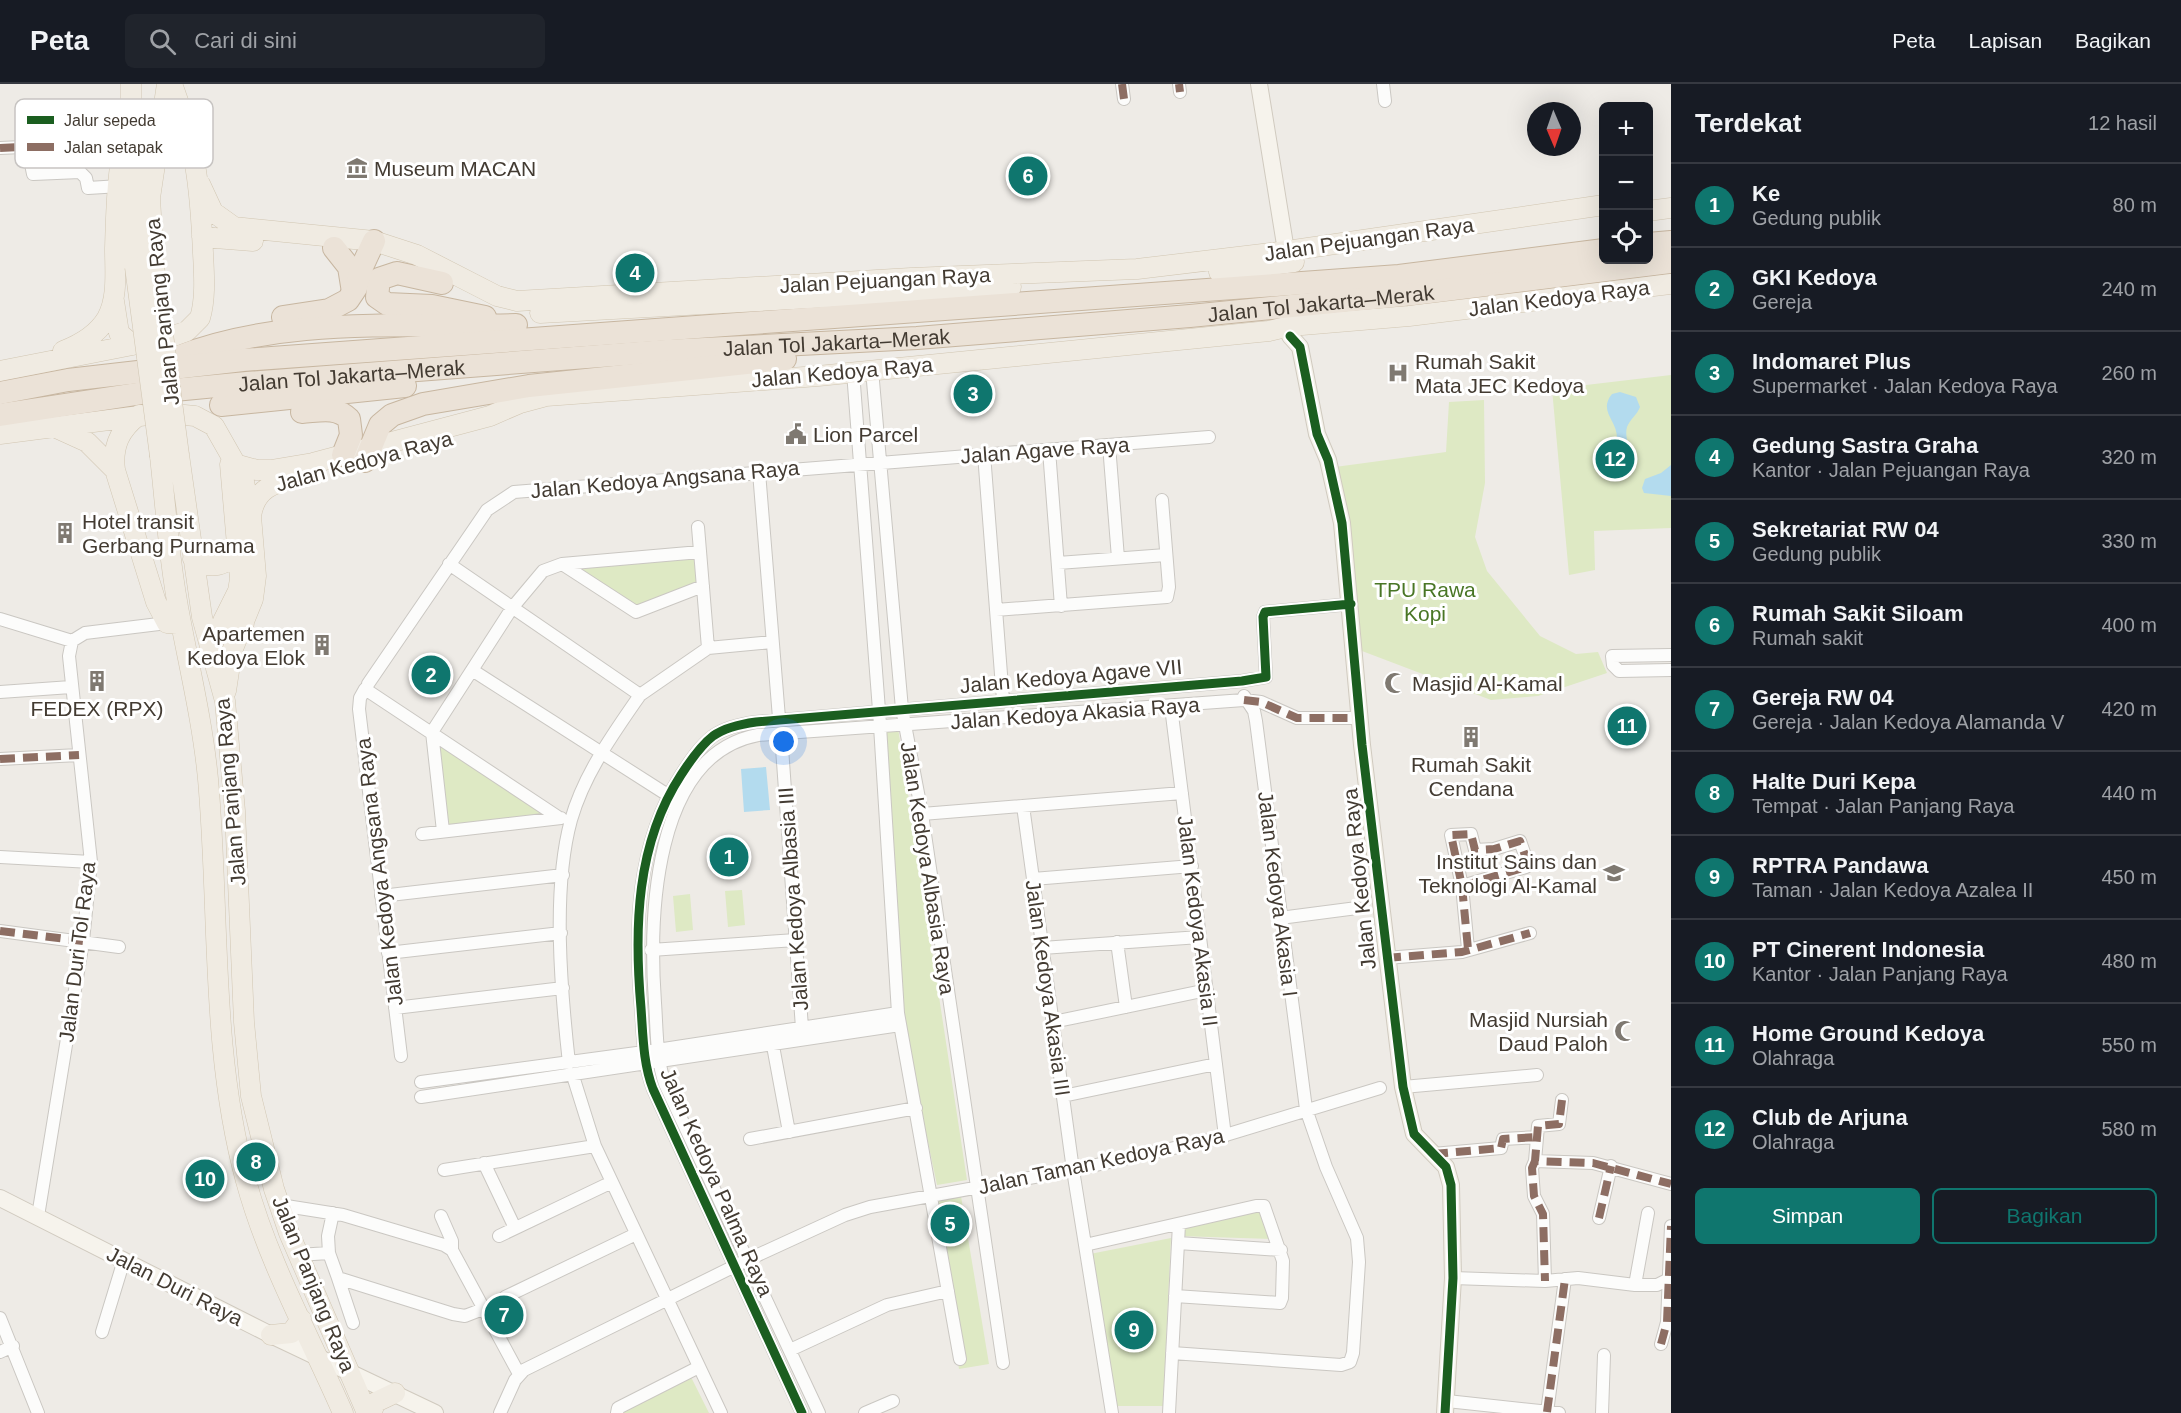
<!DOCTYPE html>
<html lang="id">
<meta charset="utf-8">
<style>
:root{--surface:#171b24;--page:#20242c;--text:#f1f3f6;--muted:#9ea1a6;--line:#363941;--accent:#0f766e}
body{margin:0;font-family:Helvetica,sans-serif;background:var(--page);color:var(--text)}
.controls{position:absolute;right:18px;top:18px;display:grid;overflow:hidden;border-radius:9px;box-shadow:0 6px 24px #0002}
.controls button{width:54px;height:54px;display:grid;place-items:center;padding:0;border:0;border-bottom:2px solid var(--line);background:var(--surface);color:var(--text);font:30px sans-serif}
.compass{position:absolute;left:1527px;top:18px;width:54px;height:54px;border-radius:50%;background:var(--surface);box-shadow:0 6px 24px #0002;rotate:178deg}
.you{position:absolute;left:784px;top:658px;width:21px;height:21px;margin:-15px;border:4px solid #fff;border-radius:50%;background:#1a73e8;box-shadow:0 0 0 9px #1a73e833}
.badge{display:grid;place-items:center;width:39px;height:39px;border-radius:50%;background:var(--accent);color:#fff;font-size:20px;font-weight:700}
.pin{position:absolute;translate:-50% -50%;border:3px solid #fff;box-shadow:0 2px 6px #0006}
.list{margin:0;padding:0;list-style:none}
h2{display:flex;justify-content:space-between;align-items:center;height:78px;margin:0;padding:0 24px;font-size:26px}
h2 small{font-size:20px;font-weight:400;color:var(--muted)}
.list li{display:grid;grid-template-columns:39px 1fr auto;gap:18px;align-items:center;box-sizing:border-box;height:84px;padding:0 24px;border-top:2px solid var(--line)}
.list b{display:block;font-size:22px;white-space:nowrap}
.list p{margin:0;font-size:20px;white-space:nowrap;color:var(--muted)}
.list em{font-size:20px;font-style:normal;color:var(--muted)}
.actions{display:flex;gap:12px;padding:18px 24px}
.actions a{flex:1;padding:14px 0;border:2px solid var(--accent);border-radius:9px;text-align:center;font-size:21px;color:var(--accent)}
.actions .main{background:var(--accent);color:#fff}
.icon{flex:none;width:33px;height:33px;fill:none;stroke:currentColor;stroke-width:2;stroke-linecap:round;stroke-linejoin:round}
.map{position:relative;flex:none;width:1671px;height:1329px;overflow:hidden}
header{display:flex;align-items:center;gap:36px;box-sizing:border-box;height:84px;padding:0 30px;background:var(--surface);border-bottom:2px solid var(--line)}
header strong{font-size:28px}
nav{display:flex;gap:33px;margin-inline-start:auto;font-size:21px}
.search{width:420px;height:54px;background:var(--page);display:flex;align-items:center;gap:15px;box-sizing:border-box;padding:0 21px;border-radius:9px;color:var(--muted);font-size:22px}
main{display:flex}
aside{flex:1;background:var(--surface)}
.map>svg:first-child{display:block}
.green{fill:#dee9c4}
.water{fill:#b3dbee}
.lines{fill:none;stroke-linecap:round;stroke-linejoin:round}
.street-casing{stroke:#cac7c2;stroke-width:14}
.secondary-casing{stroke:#d0cabf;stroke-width:18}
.primary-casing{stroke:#d1c6b2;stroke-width:21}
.highway-casing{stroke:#c7b6a0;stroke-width:24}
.street{stroke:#fcfcfb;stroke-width:12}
.secondary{stroke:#f6f3ec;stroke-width:16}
.primary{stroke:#f0ebe2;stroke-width:20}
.highway{stroke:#ebe2d7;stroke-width:22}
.primary-bridge-casing{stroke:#d1c6b2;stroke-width:21;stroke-linecap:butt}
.primary-bridge{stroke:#f0ebe2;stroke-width:20}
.quiet{stroke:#8d6e63;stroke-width:8;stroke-dasharray:15 8;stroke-linecap:butt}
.cycleway-casing{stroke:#fff;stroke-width:13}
.cycleway{stroke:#1b5e20;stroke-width:9}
.labels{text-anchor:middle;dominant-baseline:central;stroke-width:6;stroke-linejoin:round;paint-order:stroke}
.poi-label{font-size:21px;fill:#433b32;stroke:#fff;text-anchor:start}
.street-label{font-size:21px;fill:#433b32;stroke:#fff}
.park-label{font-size:21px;fill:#497625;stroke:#fff}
.key{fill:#fff;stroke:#c7c4c2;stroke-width:1.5}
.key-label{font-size:16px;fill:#433b32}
</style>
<header>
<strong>Peta</strong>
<div class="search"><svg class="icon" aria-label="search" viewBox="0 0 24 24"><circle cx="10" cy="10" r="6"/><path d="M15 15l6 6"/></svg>Cari di sini</div>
<nav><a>Peta</a><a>Lapisan</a><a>Bagikan</a></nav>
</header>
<main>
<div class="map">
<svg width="1671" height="1329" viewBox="0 0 1671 1329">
<rect width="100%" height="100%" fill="#eeebe6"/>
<!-- green -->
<path class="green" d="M1671 291V444L1594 447 1595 486 1569 491 1552 305Z
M1484 316 1485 399 1475 453 1487 487 1540 552 1576 570 1598 568 1607 589 1538 612 1491 616 1362 567 1350 458 1335 383 1446 368 1449 318Z
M698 472 699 501 645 526 571 479Z
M898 644 967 1096 937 1101 901 930 876 646Z
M436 660 552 731 441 747Z
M742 806 745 841 728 843 725 807Z
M690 810 693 846 676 848 673 812Z
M961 1112 989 1280 959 1285 932 1117Z
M1258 1118 1273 1155 1179 1152 1180 1142Z
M1171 1154 1163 1322H1111L1090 1170Z
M690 1291 709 1329H615Z"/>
<!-- water -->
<path class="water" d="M1620 308 1636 313 1640 323C1637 331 1630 335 1627 343 1622 359 1645 389 1614 391L1609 382C1610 372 1618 364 1617 354 1617 336 1598 327 1612 310Z
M1671 381V412L1644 409 1642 404 1645 395 1661 389Z
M766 683 770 726 744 728 741 685Z"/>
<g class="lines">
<defs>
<path id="street" d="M1122 0 1124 15
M1179 0 1180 8
M1383 0 1385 17
M0 64 22 63 28 65 33 90 80 88 86 94 88 104 120 102
M872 286 902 625 922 730 1003 1279
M853 288 879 626 898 929 960 1275
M1109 361 1118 474
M1049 366 1061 522
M984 370 1003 616
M759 388 779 634
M698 443 708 564
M1058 479 1166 471
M449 480 640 611
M562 480 636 528 703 502
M996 526 1167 513 1169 503 1162 416
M0 535 72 557
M1671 571 1612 572 1613 581 1619 587 1671 586
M472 586 663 708 674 712
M368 600 487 426 514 408 1209 353
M0 608 71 603
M1171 623 1225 1052
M781 650 802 944
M0 675 79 671
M1023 722 1073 1086 1112 1329
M922 730 1182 709
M443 747 432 648 512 524 543 487 562 480 700 468
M422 750 561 734
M0 773 91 778
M1033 795 1192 782
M1462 802 1526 783 1528 780 1520 757 1494 765 1475 766 1471 750 1451 751 1462 802 1468 865
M381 812 563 791
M1280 834 1357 824
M0 847 119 863
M1117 858 1126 923
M1042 864 1200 853
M651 866 796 856
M388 869 561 849
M1386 874 1462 868 1530 849
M395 924 563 904
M1053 938 1207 906
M773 962 789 1048
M401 972 359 625 360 614 365 605 558 733
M569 979C561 907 552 805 571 736 584 690 613 650 640 611L708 564 772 558
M573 992 595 1062 721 1329
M421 998 644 968 898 929
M1403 1003 1537 991
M1063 1012 1216 980
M421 1013 900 941
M1562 1016 1559 1040 1538 1042 1535 1077 1593 1079 1671 1100
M750 1055 916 1024
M1433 1070 1501 1064 1503 1055 1537 1053
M1535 1077 1532 1084 1534 1112 1543 1130 1545 1197
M484 1079 515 1144
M444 1086 595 1062
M280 1121 343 1131 444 1161 452 1166 519 1290
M38 1132 83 857 91 778 69 572 72 557 85 549 167 539
M441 1132 452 1157V1166
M1599 1134 1611 1082
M499 1152 612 1098
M1178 1159 1281 1166
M1085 1161 1256 1122H1264L1283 1177 1282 1214 1280 1219 1175 1212
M329 1169 328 1152 333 1129
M298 1171 329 1169 338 1194 453 1230 465 1232 483 1225
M338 1194 353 1239
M1453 1194 1545 1197 1578 1194 1635 1201H1657L1671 1194
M1635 1201 1648 1129
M505 1213 636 1150
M0 1234 38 1329
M102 1248 124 1176
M1661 1260 1667 1238 1671 1142
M790 1266 887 1221 948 1207
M0 1268 13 1262
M1172 1269 1341 1281 1350 1278 1353 1269 1359 1178 1357 1154 1326 1083 1306 1025 1256 637 1254 627 1244 612
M1447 1317 1559 1329
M1547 1328 1565 1195
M500 1329 515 1296 524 1286 747 1176 845 1131 870 1123 1073 1086 1206 1057 1380 1004
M617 1329 618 1324 699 1283
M802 1329 653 1005C643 979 643 951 641 924 634 844 636 760 681 691 690 677 700 662 713 652 726 643 741 640 756 638L1242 597 1266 593 1263 533 1265 528 1351 520
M819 1329 665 1000C656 974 657 946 655 919 649 835 652 671 758 651L1244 616 1261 618 1297 634H1360
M865 1329 893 1317
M1169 1329 1179 1140
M1602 1329 1604 1271"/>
<path id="secondary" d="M1259 0 1288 179
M1290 252 1300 263 1317 350 1328 376 1342 439 1362 661 1403 1003 1414 1050 1446 1083 1451 1101 1453 1194 1445 1329
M0 1114 271 1251 435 1329"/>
<path id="primary" d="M131 0V37L138 61 132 130 135 183
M200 100 213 128 234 143 374 157 417 171 497 212 517 217 911 194 1137 185 1287 167 1604 121
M1648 127 1671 124
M202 153 253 157
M154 182 150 114 167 0
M1219 188 1294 178
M114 217 119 249 133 261
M540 229 1011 203
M63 267C81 260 97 251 107 234 118 214 115 188 115 165 116 128 117 70 131 37
M0 287 168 254 187 247 200 234C206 214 204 189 203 169 200 102 196 63 172 0
M139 331C120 345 112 362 115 386L156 518 167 539 181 540
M54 343 87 358 115 386
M0 350 163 329 195 332 214 342 243 393 251 432 256 492 253 515 232 567 226 607
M179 371 202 533 225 617 235 727 244 938 251 1012 274 1105 289 1149 367 1329
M160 372C166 428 170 484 181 539 191 591 203 642 208 695 220 829 210 965 246 1097 268 1178 310 1253 343 1329
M230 380 240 495 238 507 223 537 229 542 244 539
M238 381 257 386H271L313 379 490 332 520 319 546 312 818 292 1269 247 1290 242 1409 232 1671 200
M251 432C255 405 273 399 297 393
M193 475C210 486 227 483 238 465
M271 1251 291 1249 301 1235
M371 1329 376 1318 395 1309"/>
<g id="highway">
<path d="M1648 160 1671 158"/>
<path d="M334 164 349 183 353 208"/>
<path d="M442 199 397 189 379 195 377 213 387 220 432 222 485 233"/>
<path d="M283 233 329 226 348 216 356 204 361 185 374 157"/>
<path d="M175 274C284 231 402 244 516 241"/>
<path d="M0 309 68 296 243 276 1399 192 1604 166"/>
<path d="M221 321 405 302"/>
<path d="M302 328C319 327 336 322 349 335L351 351 343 371"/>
<path id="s1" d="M0 331 143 309 247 299 666 267 917 254 1190 232 1413 210 1671 178"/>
<path d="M365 377 380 341 392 331 423 320 529 302 785 275"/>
</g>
</defs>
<!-- street casing -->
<use href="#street" class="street-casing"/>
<!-- secondary casing -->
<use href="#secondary" class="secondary-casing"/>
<!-- primary casing -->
<use href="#primary" class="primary-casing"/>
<!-- highway casing -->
<use href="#highway" class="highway-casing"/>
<!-- street -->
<use href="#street" class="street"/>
<!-- secondary -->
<use href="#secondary" class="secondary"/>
<!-- primary -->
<use href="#primary" class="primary"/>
<!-- highway -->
<use href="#highway" class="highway"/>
<defs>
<path id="primary-bridge" d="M154 182 179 371
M135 183 160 372"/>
</defs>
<!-- primary-bridge casing -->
<use href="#primary-bridge" class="primary-bridge-casing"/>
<!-- primary-bridge -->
<use href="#primary-bridge" class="primary-bridge"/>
<!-- quiet -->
<path class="quiet" d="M1122 0 1124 15
M1179 0 1180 8
M0 64 22 63 28 65
M1244 616 1261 618 1297 634H1360
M0 675 79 671
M1462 802 1526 783 1528 780 1520 757 1494 765 1475 766 1471 750 1451 751 1462 802 1468 865
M0 847 83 857
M1386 874 1462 868 1530 849
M1562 1016 1559 1040 1538 1042 1535 1077 1593 1079 1671 1100
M1433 1070 1501 1064 1503 1055 1537 1053
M1535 1077 1532 1084 1534 1112 1543 1130 1545 1197
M1599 1134 1611 1082
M1661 1260 1667 1238 1671 1142
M1547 1328 1565 1195"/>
<defs>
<path id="cycleway" d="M1290 252 1300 263 1317 350 1328 376 1342 439 1362 661 1403 1003 1414 1050 1446 1083 1451 1101 1453 1194 1445 1329
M802 1329 653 1005C643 979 643 951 641 924 634 844 636 760 681 691 690 677 700 662 713 652 726 643 741 640 756 638L1242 597 1266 593 1263 533 1265 528 1351 520"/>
</defs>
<!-- cycleway casing -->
<use href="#cycleway" class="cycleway-casing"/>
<!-- cycleway -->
<use href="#cycleway" class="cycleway"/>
</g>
<!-- icons -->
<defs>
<symbol id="museum-bare" viewBox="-9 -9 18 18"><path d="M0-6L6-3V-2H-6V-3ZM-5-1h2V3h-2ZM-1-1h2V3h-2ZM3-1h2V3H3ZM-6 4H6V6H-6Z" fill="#7f7971" stroke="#fff" stroke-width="2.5" paint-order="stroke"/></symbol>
<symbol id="hospital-bare" viewBox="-9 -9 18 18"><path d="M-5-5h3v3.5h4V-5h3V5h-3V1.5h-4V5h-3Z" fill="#7f7971" stroke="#fff" stroke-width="2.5" paint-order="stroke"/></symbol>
<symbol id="civic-bare" viewBox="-9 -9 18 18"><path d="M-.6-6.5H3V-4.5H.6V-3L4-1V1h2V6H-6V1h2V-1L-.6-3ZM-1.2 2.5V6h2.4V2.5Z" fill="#7f7971" stroke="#fff" stroke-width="2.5" paint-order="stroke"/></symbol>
<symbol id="building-bare" viewBox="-9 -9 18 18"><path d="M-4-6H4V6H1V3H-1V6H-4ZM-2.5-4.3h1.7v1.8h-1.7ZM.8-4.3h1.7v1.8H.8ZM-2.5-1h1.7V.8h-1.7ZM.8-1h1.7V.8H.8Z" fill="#7f7971" stroke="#fff" stroke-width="2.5" paint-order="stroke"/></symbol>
<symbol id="mosque-bare" viewBox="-9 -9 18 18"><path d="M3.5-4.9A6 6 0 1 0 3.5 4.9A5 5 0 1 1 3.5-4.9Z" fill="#7f7971" stroke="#fff" stroke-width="2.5" paint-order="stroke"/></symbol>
<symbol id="university-bare" viewBox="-9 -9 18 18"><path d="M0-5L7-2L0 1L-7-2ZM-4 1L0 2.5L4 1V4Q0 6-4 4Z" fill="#7f7971" stroke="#fff" stroke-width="2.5" paint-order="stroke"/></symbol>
</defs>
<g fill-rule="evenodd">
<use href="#museum-bare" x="342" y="69" width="30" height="30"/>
<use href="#hospital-bare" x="1383" y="274" width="30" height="30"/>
<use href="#civic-bare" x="781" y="335" width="30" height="30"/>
<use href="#building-bare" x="50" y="434" width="30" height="30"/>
<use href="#building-bare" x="307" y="546" width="30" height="30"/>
<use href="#building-bare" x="82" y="582" width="30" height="30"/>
<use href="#mosque-bare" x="1380" y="584" width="30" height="30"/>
<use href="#building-bare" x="1456" y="638" width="30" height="30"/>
<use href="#university-bare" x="1599" y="774" width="30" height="30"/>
<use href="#mosque-bare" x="1610" y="932" width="30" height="30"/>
</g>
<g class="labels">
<!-- poi labels -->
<g class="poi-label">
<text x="374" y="84">Museum MACAN</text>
<text x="1415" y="277">Rumah Sakit<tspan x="1415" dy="24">Mata JEC Kedoya</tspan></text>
<text x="813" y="350">Lion Parcel</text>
<text x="82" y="437">Hotel transit<tspan x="82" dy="24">Gerbang Purnama</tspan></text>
<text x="305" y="549" text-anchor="end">Apartemen<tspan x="305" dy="24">Kedoya Elok</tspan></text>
<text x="1412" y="599">Masjid Al-Kamal</text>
<text x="97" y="624" text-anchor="middle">FEDEX (RPX)</text>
<text x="1471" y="680" text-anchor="middle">Rumah Sakit<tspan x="1471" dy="24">Cendana</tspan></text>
<text x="1597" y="777" text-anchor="end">Institut Sains dan<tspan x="1597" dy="24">Teknologi Al-Kamal</tspan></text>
<text x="1608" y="935" text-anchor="end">Masjid Nursiah<tspan x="1608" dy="24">Daud Paloh</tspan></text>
</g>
<!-- street labels -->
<g class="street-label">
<text transform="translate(1369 155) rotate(-8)">Jalan Pejuangan Raya</text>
<text transform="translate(885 196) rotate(-3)">Jalan Pejuangan Raya</text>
<text transform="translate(1559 214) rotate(-7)">Jalan Kedoya Raya</text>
<text stroke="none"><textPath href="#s1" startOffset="1326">Jalan Tol Jakarta–Merak</textPath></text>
<text transform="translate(162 228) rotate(-96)">Jalan Panjang Raya</text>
<text stroke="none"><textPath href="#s1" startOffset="840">Jalan Tol Jakarta–Merak</textPath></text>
<text transform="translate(842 288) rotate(-5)">Jalan Kedoya Raya</text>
<text stroke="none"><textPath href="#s1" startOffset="354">Jalan Tol Jakarta–Merak</textPath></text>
<text transform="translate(1045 366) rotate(-4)">Jalan Agave Raya</text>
<text transform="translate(364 377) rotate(-15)">Jalan Kedoya Raya</text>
<text transform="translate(665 395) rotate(-5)">Jalan Kedoya Angsana Raya</text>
<text transform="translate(1071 592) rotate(-5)">Jalan Kedoya Agave VII</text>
<text transform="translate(1075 629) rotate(-4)">Jalan Kedoya Akasia Raya</text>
<text transform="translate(230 708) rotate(-95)">Jalan Panjang Raya</text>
<text transform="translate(928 784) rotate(81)">Jalan Kedoya Albasia Raya</text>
<text transform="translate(379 788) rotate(-97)">Jalan Kedoya Angsana Raya</text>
<text transform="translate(1359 795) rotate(-96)">Jalan Kedoya Raya</text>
<text transform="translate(1278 810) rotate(83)">Jalan Kedoya Akasia I</text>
<text transform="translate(793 815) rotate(-94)">Jalan Kedoya Albasia III</text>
<text transform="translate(1198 837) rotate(83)">Jalan Kedoya Akasia II</text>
<text transform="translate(77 868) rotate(-83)">Jalan Duri Tol Raya</text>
<text transform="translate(1048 904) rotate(82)">Jalan Kedoya Akasia III</text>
<text transform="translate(1101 1077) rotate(-12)">Jalan Taman Kedoya Raya</text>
<text transform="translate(717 1098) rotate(66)">Jalan Kedoya Palma Raya</text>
<text transform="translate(314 1200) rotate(68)">Jalan Panjang Raya</text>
<text transform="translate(175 1202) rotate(27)">Jalan Duri Raya</text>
</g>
<!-- park labels -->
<g class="park-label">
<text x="1425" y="505">TPU Rawa<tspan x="1425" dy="24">Kopi</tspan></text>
</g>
</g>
<!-- legend -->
<rect x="15" y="15" width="198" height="69" rx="9" class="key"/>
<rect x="27" y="32" width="27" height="8" fill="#1b5e20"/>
<rect x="27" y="59" width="27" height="8" fill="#8d6e63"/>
<g class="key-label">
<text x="64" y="42">Jalur sepeda</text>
<text x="64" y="69">Jalan setapak</text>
</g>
</svg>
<div class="controls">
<button>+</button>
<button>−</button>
<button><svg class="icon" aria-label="locate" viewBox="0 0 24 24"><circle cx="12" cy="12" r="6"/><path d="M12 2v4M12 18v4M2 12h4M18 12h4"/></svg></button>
</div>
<svg class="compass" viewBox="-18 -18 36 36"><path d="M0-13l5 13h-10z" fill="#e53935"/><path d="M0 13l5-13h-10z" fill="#9ea1a6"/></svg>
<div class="you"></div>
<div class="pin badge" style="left:729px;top:773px">1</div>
<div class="pin badge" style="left:431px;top:591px">2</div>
<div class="pin badge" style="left:973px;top:310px">3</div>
<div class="pin badge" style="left:635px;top:189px">4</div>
<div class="pin badge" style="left:950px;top:1140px">5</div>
<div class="pin badge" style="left:1028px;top:92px">6</div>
<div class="pin badge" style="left:504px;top:1231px">7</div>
<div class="pin badge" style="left:256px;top:1078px">8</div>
<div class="pin badge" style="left:1134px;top:1246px">9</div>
<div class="pin badge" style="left:205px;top:1095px">10</div>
<div class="pin badge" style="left:1627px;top:642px">11</div>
<div class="pin badge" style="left:1615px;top:375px">12</div>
</div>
<aside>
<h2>Terdekat<small>12 hasil</small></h2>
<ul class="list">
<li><span class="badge">1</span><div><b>Ke</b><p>Gedung publik</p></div><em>80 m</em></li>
<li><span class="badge">2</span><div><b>GKI Kedoya</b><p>Gereja</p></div><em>240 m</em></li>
<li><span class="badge">3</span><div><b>Indomaret Plus</b><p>Supermarket · Jalan Kedoya Raya</p></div><em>260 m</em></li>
<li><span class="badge">4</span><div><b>Gedung Sastra Graha</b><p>Kantor · Jalan Pejuangan Raya</p></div><em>320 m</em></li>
<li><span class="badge">5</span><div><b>Sekretariat RW 04</b><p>Gedung publik</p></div><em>330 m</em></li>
<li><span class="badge">6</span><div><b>Rumah Sakit Siloam</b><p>Rumah sakit</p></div><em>400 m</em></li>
<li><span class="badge">7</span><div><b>Gereja RW 04</b><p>Gereja · Jalan Kedoya Alamanda V</p></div><em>420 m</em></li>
<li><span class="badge">8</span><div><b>Halte Duri Kepa</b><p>Tempat · Jalan Panjang Raya</p></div><em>440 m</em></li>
<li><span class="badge">9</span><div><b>RPTRA Pandawa</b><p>Taman · Jalan Kedoya Azalea II</p></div><em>450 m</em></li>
<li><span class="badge">10</span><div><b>PT Cinerent Indonesia</b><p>Kantor · Jalan Panjang Raya</p></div><em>480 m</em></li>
<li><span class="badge">11</span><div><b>Home Ground Kedoya</b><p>Olahraga</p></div><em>550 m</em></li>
<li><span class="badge">12</span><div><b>Club de Arjuna</b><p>Olahraga</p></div><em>580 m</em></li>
</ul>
<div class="actions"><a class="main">Simpan</a><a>Bagikan</a></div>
</aside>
</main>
